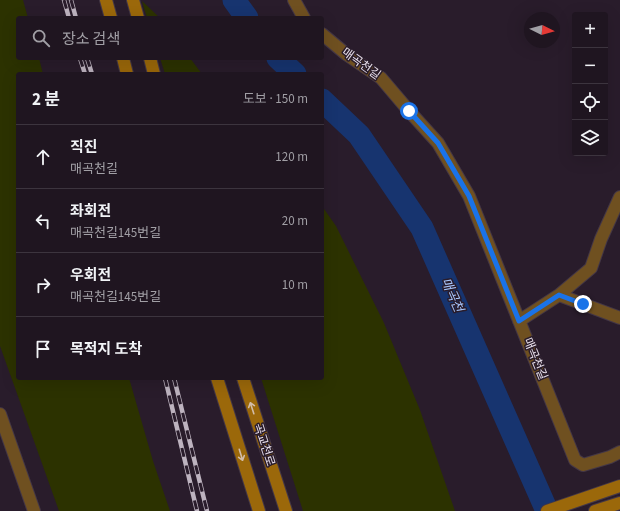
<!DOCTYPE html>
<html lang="ko">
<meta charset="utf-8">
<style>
:root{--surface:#1f1520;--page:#271e29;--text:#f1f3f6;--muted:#a19fa5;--line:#3c343e}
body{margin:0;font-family:"Source Sans 3","Noto Sans KR",sans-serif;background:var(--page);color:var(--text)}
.controls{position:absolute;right:12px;top:12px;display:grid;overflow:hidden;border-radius:4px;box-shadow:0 4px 16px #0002}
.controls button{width:36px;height:36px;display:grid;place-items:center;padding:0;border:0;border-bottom:1px solid var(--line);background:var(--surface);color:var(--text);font:20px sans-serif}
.compass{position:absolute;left:524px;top:12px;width:36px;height:36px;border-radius:50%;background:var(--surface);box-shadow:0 4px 16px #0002;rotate:95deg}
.stop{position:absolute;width:12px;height:12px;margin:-9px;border:3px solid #1a73e8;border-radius:50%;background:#fff}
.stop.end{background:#1a73e8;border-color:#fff;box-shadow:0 1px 4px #0008}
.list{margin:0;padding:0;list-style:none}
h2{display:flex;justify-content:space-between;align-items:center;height:52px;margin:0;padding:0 16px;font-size:17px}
h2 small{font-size:13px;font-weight:400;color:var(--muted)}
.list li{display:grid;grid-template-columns:26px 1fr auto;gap:12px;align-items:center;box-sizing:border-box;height:64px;padding:0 16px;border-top:1px solid var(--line)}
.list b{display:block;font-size:15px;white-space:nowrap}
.list p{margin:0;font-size:13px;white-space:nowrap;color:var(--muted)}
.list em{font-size:13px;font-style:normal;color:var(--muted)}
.icon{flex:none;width:22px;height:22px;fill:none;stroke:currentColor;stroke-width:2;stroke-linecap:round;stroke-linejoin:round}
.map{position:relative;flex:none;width:620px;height:511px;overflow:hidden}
.search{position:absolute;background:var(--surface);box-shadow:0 4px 16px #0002;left:16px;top:16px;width:308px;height:44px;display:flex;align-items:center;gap:10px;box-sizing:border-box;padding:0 14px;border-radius:4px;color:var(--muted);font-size:15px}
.panel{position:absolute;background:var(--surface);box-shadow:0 4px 16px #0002;left:16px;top:72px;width:308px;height:308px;border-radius:4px}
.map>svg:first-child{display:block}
.green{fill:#2c3200}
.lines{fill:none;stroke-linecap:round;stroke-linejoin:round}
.river{stroke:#17346f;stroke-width:23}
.street-casing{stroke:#443746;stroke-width:14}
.secondary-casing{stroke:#443746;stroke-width:14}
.street{stroke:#6f5020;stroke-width:12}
.secondary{stroke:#9b680a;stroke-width:12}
.rail-casing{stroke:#bdb3bf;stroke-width:4.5}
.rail{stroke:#291c2b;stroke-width:3;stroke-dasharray:9;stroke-linecap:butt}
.oneway{stroke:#d2bca8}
.route{stroke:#1a73e8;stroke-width:5}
.labels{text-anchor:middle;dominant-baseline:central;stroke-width:3;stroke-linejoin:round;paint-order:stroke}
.street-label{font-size:12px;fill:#e9e0eb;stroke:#291c2b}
.water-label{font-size:13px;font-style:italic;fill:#a7c4fa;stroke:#291c2b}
</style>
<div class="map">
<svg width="620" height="511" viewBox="0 0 620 511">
<rect width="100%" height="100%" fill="#291c2b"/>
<!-- green -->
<path class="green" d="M0 0H23L28 18H18V58H39L43 74H18V378H129L153 461 170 511H59L0 346Z
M142 1 160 18H147Z
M160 58H190L202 74H165Z
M322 206 336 226 384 323 420 410 455 511H303L261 378H322Z"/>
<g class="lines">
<!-- river -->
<path class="river" d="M234 0 247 18
M278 58 295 74
M322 100 359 135 422 228 547 511"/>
<defs>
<path id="street" d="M294 0 304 18
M322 34 346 54 381 78 409 111 438 143 469 196 575 460 583 465 610 457 620 452
M559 295 591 268 601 239 620 197
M519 321 559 295 620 318
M0 414 34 511"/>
<path id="secondary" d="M106 0 111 18
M133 0 138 18
M123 58 127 74
M150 58 154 74
M217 378 259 511
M243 378 286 511
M547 511 620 486
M595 511 620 503"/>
</defs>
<!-- street casing -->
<use href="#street" class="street-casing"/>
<!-- secondary casing -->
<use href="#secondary" class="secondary-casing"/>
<!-- street -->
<use href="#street" class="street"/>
<!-- secondary -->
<use href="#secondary" class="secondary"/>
<defs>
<path id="rail" d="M64 0 69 18
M71 0 76 18
M80 58 85 74
M87 58 92 74
M165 378 197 511
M174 378 207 511"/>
</defs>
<!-- rail casing -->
<use href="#rail" class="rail-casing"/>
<!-- rail -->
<use href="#rail" class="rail"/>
</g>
<!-- one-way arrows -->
<defs><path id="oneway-shaft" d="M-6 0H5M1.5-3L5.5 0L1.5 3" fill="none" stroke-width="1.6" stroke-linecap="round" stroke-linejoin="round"/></defs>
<g class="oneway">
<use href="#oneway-shaft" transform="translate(252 408) rotate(-108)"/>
<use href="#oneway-shaft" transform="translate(241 455) rotate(73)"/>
</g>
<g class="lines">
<!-- route -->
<path class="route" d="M409 111 438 143 469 196 519 321 559 295 583 304"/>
</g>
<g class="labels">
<!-- street labels -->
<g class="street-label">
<text transform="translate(361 64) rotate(36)">매곡천길</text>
<text transform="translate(535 359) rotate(68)">매곡천길</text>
<text transform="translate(264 445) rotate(72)">곡교천로</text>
</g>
<!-- water labels -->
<g class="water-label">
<text transform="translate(452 295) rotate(66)">매곡천</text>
</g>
</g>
</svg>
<div class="controls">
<button>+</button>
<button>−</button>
<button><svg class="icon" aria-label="locate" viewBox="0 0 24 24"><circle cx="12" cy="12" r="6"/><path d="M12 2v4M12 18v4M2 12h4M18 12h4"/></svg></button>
<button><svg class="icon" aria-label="layers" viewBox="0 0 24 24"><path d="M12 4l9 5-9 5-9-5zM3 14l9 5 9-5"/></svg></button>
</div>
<svg class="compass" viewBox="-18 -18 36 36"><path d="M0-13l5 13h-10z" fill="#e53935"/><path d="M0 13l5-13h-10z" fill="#a19fa5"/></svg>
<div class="stop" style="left:409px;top:111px"></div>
<div class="stop end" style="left:583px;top:304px"></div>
<div class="search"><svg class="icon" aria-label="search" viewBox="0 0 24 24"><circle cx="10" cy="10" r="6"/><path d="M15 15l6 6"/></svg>장소 검색</div>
<section class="panel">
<h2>2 분<small>도보 · 150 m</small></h2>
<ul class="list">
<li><svg class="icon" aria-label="ahead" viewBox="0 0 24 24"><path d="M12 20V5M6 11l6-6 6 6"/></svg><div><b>직진</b><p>매곡천길</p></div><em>120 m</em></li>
<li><svg class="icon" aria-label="left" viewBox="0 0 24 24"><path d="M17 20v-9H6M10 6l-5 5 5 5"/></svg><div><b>좌회전</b><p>매곡천길145번길</p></div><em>20 m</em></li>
<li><svg class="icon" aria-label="right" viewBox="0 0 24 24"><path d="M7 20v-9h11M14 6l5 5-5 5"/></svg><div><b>우회전</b><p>매곡천길145번길</p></div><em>10 m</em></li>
<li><svg class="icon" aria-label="arrive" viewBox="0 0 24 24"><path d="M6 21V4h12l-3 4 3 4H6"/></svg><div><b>목적지 도착</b></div></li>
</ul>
</section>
</div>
